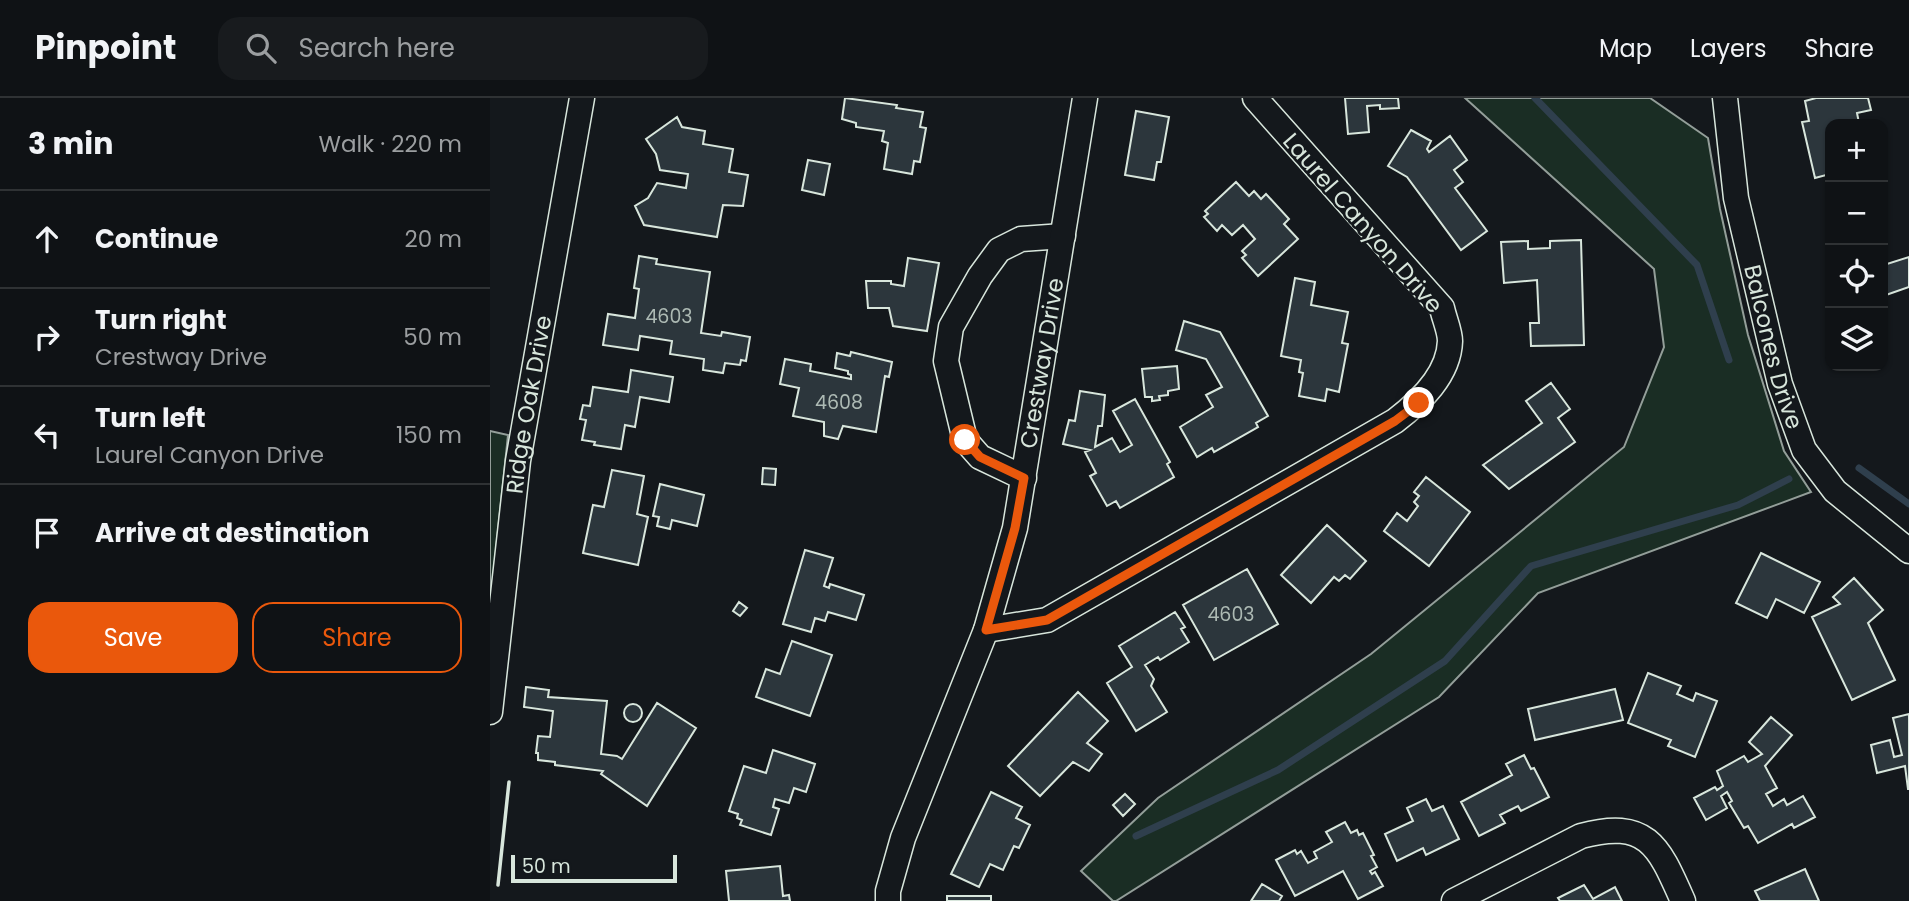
<!DOCTYPE html>
<meta charset="utf-8">
<style>
:root{--surface:#0f1215;--page:#181b1e;--text:#f1f3f6;--muted:#9b9ea0;--line:#2f3234;--accent:#ea580c}
body{margin:0;font-family:Poppins,sans-serif;background:var(--page);color:var(--text)}
.controls{position:absolute;right:21px;top:21px;display:grid;overflow:hidden;border-radius:14px;box-shadow:0 2px 5px #0004}
.controls button{width:63px;height:63px;display:grid;place-items:center;padding:0;border:0;border-bottom:2px solid var(--line);background:var(--surface);color:var(--text);font:35px sans-serif}
.scale{position:absolute;left:21px;bottom:18px;width:166px;box-sizing:border-box;padding-left:7px;border:4px solid #d8e6dc;border-top:0;font-size:19px;line-height:24px;white-space:nowrap;color:#d8e6dc;-webkit-text-stroke:5px #14181c;paint-order:stroke}
.stop{position:absolute;width:21px;height:21px;margin:-16px;border:5px solid #ea580c;border-radius:50%;background:#fff}
.stop.end{background:#ea580c;border-color:#fff;box-shadow:0 2px 7px #0008}
.list{margin:0;padding:0;list-style:none}
h2{display:flex;justify-content:space-between;align-items:center;height:91px;margin:0;padding:0 28px;font-size:30px}
h2 small{font-size:23px;font-weight:400;color:var(--muted)}
.list li{display:grid;grid-template-columns:46px 1fr auto;gap:21px;align-items:center;box-sizing:border-box;height:98px;padding:0 28px;border-top:2px solid var(--line)}
.list b{display:block;font-size:26px;white-space:nowrap}
.list p{margin:0;font-size:23px;white-space:nowrap;color:var(--muted)}
.list em{font-size:23px;font-style:normal;color:var(--muted)}
.actions{display:flex;gap:14px;padding:21px 28px}
.actions a{flex:1;padding:16px 0;border:2px solid var(--accent);border-radius:21px;text-align:center;font-size:24px;color:var(--accent)}
.actions .main{background:var(--accent);color:#fff}
.icon{flex:none;width:38px;height:38px;fill:none;stroke:currentColor;stroke-width:2;stroke-linecap:round;stroke-linejoin:round}
.map{position:relative;flex:none;width:1419px;height:803px;overflow:hidden}
header{display:flex;align-items:center;gap:42px;box-sizing:border-box;height:98px;padding:0 35px;background:var(--surface);border-bottom:2px solid var(--line)}
header strong{font-size:33px}
nav{display:flex;gap:38px;margin-inline-start:auto;font-size:24px}
.search{width:490px;height:63px;background:var(--page);display:flex;align-items:center;gap:18px;box-sizing:border-box;padding:0 24px;border-radius:21px;color:var(--muted);font-size:26px}
main{display:flex}
aside{flex:1;background:var(--surface)}
.map>svg:first-child{display:block}
.green{fill:#1a2d24;stroke:#939e99;stroke-width:2}
.lines{fill:none;stroke-linecap:round;stroke-linejoin:round}
.stream{stroke:#2f3f4d;stroke-width:7}
.building{fill:#2c363c;stroke:#d8e6dc;stroke-width:2}
.minor-casing{stroke:#d8e6dc;stroke-width:27}
.minor{stroke:#14181c;stroke-width:24}
.wall{stroke:#d8e6dc;stroke-width:3.5}
.route{stroke:#ea580c;stroke-width:9}
.labels{text-anchor:middle;dominant-baseline:central;stroke-width:5;stroke-linejoin:round;paint-order:stroke}
.number-label{font-size:19px;fill:#adbab4}
.street-label{font-size:23px;fill:#d8e6dc;stroke:#14181c}
</style>
<header>
<strong>Pinpoint</strong>
<div class="search"><svg class="icon" aria-label="search" viewBox="0 0 24 24"><circle cx="10" cy="10" r="6"/><path d="M15 15l6 6"/></svg>Search here</div>
<nav><a>Map</a><a>Layers</a><a>Share</a></nav>
</header>
<main>
<aside>
<h2>3 min<small>Walk · 220 m</small></h2>
<ul class="list">
<li><svg class="icon" aria-label="ahead" viewBox="0 0 24 24"><path d="M12 20V5M6 11l6-6 6 6"/></svg><div><b>Continue</b></div><em>20 m</em></li>
<li><svg class="icon" aria-label="right" viewBox="0 0 24 24"><path d="M7 20v-9h11M14 6l5 5-5 5"/></svg><div><b>Turn right</b><p>Crestway Drive</p></div><em>50 m</em></li>
<li><svg class="icon" aria-label="left" viewBox="0 0 24 24"><path d="M17 20v-9H6M10 6l-5 5 5 5"/></svg><div><b>Turn left</b><p>Laurel Canyon Drive</p></div><em>150 m</em></li>
<li><svg class="icon" aria-label="arrive" viewBox="0 0 24 24"><path d="M6 21V4h12l-3 4 3 4H6"/></svg><div><b>Arrive at destination</b></div></li>
</ul>
<div class="actions"><a class="main">Save</a><a>Share</a></div>
</aside>
<div class="map">
<svg width="1419" height="803" viewBox="0 0 1419 803">
<rect width="100%" height="100%" fill="#14181c"/>
<!-- green -->
<path class="green" d="M975 0H1160L1218 40 1230 111 1258 237 1294 353 1321 394 1048 495 949 599 626 803H623L591 773 668 700 881 556 1134 349 1174 249 1164 171Z
M0 333 18 337 0 509Z"/>
<g class="lines">
<!-- stream -->
<path class="stream" d="M1045 0 1207 167 1239 262
M1369 370 1419 406
M646 738 788 672 955 563 1041 468 1248 407 1299 381"/>
</g>
<!-- building -->
<path class="building" d="M355 0 407 7 406 10 433 14 430 29 436 30 430 64 424 63 422 76 394 71 398 45 392 43 394 33 366 29V25L352 21Z
M855 0H908L909 10 890 11V7L877 8 879 34 858 36Z
M1326 0H1378L1381 12 1367 15 1369 25 1340 26V76L1325 80 1312 24 1319 23 1315 3Z
M646 13 679 19 671 64H667L664 82 635 77Z
M187 19 192 29 215 33 213 46 243 51 239 74 258 77 253 108 233 107 227 139 154 127 145 108 158 100 167 85 196 90 198 76 170 72 166 56 156 41Z
M921 32 941 43 937 51 939 54 960 38 977 62 964 72 973 84 965 90 997 133 971 152 917 79 898 68Z
M318 62 340 66 334 97 312 92Z
M746 84 759 98 764 93 771 101 776 96 799 121 794 126 808 141 768 178 752 160 756 157 752 153 765 141 753 127 742 137 732 127 727 133 714 119 718 116 715 113Z
M1091 142 1094 247 1041 248 1040 225H1049L1047 182 1014 185 1011 144 1038 143V151L1060 150V143Z
M1393 154 1397 166 1419 159V189L1393 198Z
M149 158 167 161 166 166 220 174 211 235 231 238 232 234 260 239 256 263 251 262 250 267 235 265 233 275 213 272 214 261 180 256 182 243 150 238 148 252 113 247 118 216 145 220 149 191 144 190Z
M418 160 449 165 437 233 403 228 399 210H378L376 183H401V186L414 188Z
M805 180 825 184 821 207 858 214 852 245 858 246 849 294 837 291 835 303 809 298 813 275 809 274 811 262 791 258Z
M694 223 730 234 778 318 766 325 768 329 724 354 722 350 707 359 690 329 723 309 716 297 732 289 716 261 686 252Z
M361 254 402 264 399 279 395 278 386 334 353 328 348 341 334 338V324L303 318 309 290 290 286 295 261 321 266 320 273 361 281V277L358 276V273L345 270 347 255 360 258Z
M687 268 689 291 678 293V297L669 298 670 302 662 303V299H655L652 271Z
M141 272 183 279 179 304 150 299 145 329 135 327 131 351 104 347 105 344 92 342 96 322 90 321 93 307 100 308 103 289 138 294Z
M1061 285 1080 311 1068 320 1085 344 1019 391 993 367 1052 325 1036 303Z
M590 293 615 297 612 328H608L605 349 622 340 630 354 642 347 623 313 645 301 680 364 677 366 684 379 630 410 626 403 617 408 600 378 606 375 595 354 600 352 573 346 579 322 585 323Z
M273 370 286 371 285 387 272 386Z
M122 372 154 378 147 416 158 419 148 467 93 455 103 407 114 409Z
M936 379 980 414 939 468 894 433 907 415 917 423 928 408 924 404 929 398 924 394Z
M170 386 214 397 207 428 182 422 180 431 167 428 169 419 163 418Z
M837 427 876 463 860 481 855 477 849 483 844 479 821 505 791 477Z
M315 452 343 460 334 488 339 490 340 486 374 497 366 522 338 514 335 523 325 520 321 534 293 526Z
M1271 455 1330 484 1314 515 1286 501 1277 520 1246 505Z
M757 471 788 526 724 562 693 507Z
M1364 480 1393 512 1378 525 1405 582 1362 602 1322 519 1350 506 1343 499Z
M249 504 257 510 250 518 243 513Z
M685 514 695 529 691 531 699 544 670 562 668 559 655 567 664 581 661 588 677 614 646 633 617 585 642 569 629 548Z
M302 543 342 557 320 618 266 599 276 571 290 576Z
M1158 575 1191 588 1187 596 1203 603 1206 595 1227 603 1205 659 1178 648 1181 642 1138 625Z
M36 589 59 592 58 599 117 603 111 656 127 658 132 661 167 605 206 630 157 708 111 676 113 673 65 667V664L48 662V655H46L48 638 60 639 63 613 34 609Z
M1125 591 1133 622 1045 642 1038 611Z
M588 594 618 623 597 645 612 656 599 673 583 664 550 698 518 668Z
M134 615a9 9 0 1 1 18 0a9 9 0 1 1-18 0Z
M1419 616V691H1418L1415 668 1387 675 1381 647 1400 642 1404 659 1412 657 1403 620Z
M1281 619 1302 637 1275 668 1287 690 1276 696 1283 708 1294 701 1297 707 1313 698 1325 719 1304 730 1302 726 1268 745 1258 728 1254 730 1239 705 1242 703 1237 694 1231 698 1237 710 1216 722 1204 700 1225 689 1227 692 1233 688 1227 673 1254 658 1258 664 1272 656 1259 644Z
M283 652 325 666 316 694 304 690 299 705 285 701 283 709 289 711 281 737 250 727 252 722 247 720 248 716 239 713 254 668 276 675Z
M1034 657 1041 671 1044 670 1059 699 1031 713 1028 708 1010 717 1015 725 989 738 971 704 1022 677 1016 666Z
M501 694 532 709 526 720 540 727 529 750 524 748 513 772 500 766 489 789 461 776Z
M635 696 645 706 633 718 623 707Z
M936 701 942 713 953 708 969 741 936 757 933 750 907 763 895 736 923 723 917 710Z
M855 724 861 735 867 732 869 737 873 735 884 757 881 758 887 769 880 773 882 776 885 774 893 788 868 801 853 773 805 798 786 762 805 752 807 756 811 753 818 765 827 760 824 754 842 744 836 734Z
M290 768 293 798 299 797 300 803H239L236 773Z
M1315 771 1329 803H1270L1265 793Z
M772 786 792 798 789 803H761Z
M1094 787 1103 801 1125 789 1132 803H1070L1068 800Z
M457 798H501V803H457Z"/>
<g class="lines">
<defs>
<g id="minor">
<path id="s1" d="M1235 0 1246 100 1290 286 1314 352 1345 393 1419 453"/>
<path d="M534 380 490 359 475 342 456 263 461 229 490 178 509 152 531 141 573 138"/>
<path d="M496 532 557 522 905 323C930 304 959 277 960 243 960 233 954 220 952 210L765 0"/>
<path id="s2" d="M0 614 28 363 92 0"/>
<path id="s3" d="M398 803V793L413 740 496 532 525 430 595 0"/>
<path d="M964 803 1091 738C1158 720 1169 749 1193 803"/>
</g>
</defs>
<!-- minor casing -->
<use href="#minor" class="minor-casing"/>
<!-- minor -->
<use href="#minor" class="minor"/>
<!-- wall -->
<path class="wall" d="M8 787 19 684"/>
</g>
<g class="lines">
<!-- route -->
<path class="route" d="M475 342 490 359 534 380 525 430 496 532 557 522 905 323 929 305"/>
</g>
<g class="labels">
<!-- number labels -->
<g class="number-label">
<text x="179" y="218">4603</text>
<text x="349" y="304">4608</text>
<text x="741" y="516">4603</text>
</g>
<!-- street labels -->
<g class="street-label">
<text transform="translate(873 125) rotate(49)">Laurel Canyon Drive</text>
<text stroke="none"><textPath href="#s1" startOffset="254">Balcones Drive</textPath></text>
<text stroke="none"><textPath href="#s3" startOffset="562">Crestway Drive</textPath></text>
<text stroke="none"><textPath href="#s2" startOffset="310">Ridge Oak Drive</textPath></text>
</g>
</g>
</svg>
<div class="controls">
<button>+</button>
<button>−</button>
<button><svg class="icon" aria-label="locate" viewBox="0 0 24 24"><circle cx="12" cy="12" r="6"/><path d="M12 2v4M12 18v4M2 12h4M18 12h4"/></svg></button>
<button><svg class="icon" aria-label="layers" viewBox="0 0 24 24"><path d="M12 4l9 5-9 5-9-5zM3 14l9 5 9-5"/></svg></button>
</div>
<div class="scale">50 m</div>
<div class="stop" style="left:475px;top:342px"></div>
<div class="stop end" style="left:929px;top:305px"></div>
</div>
</main>
